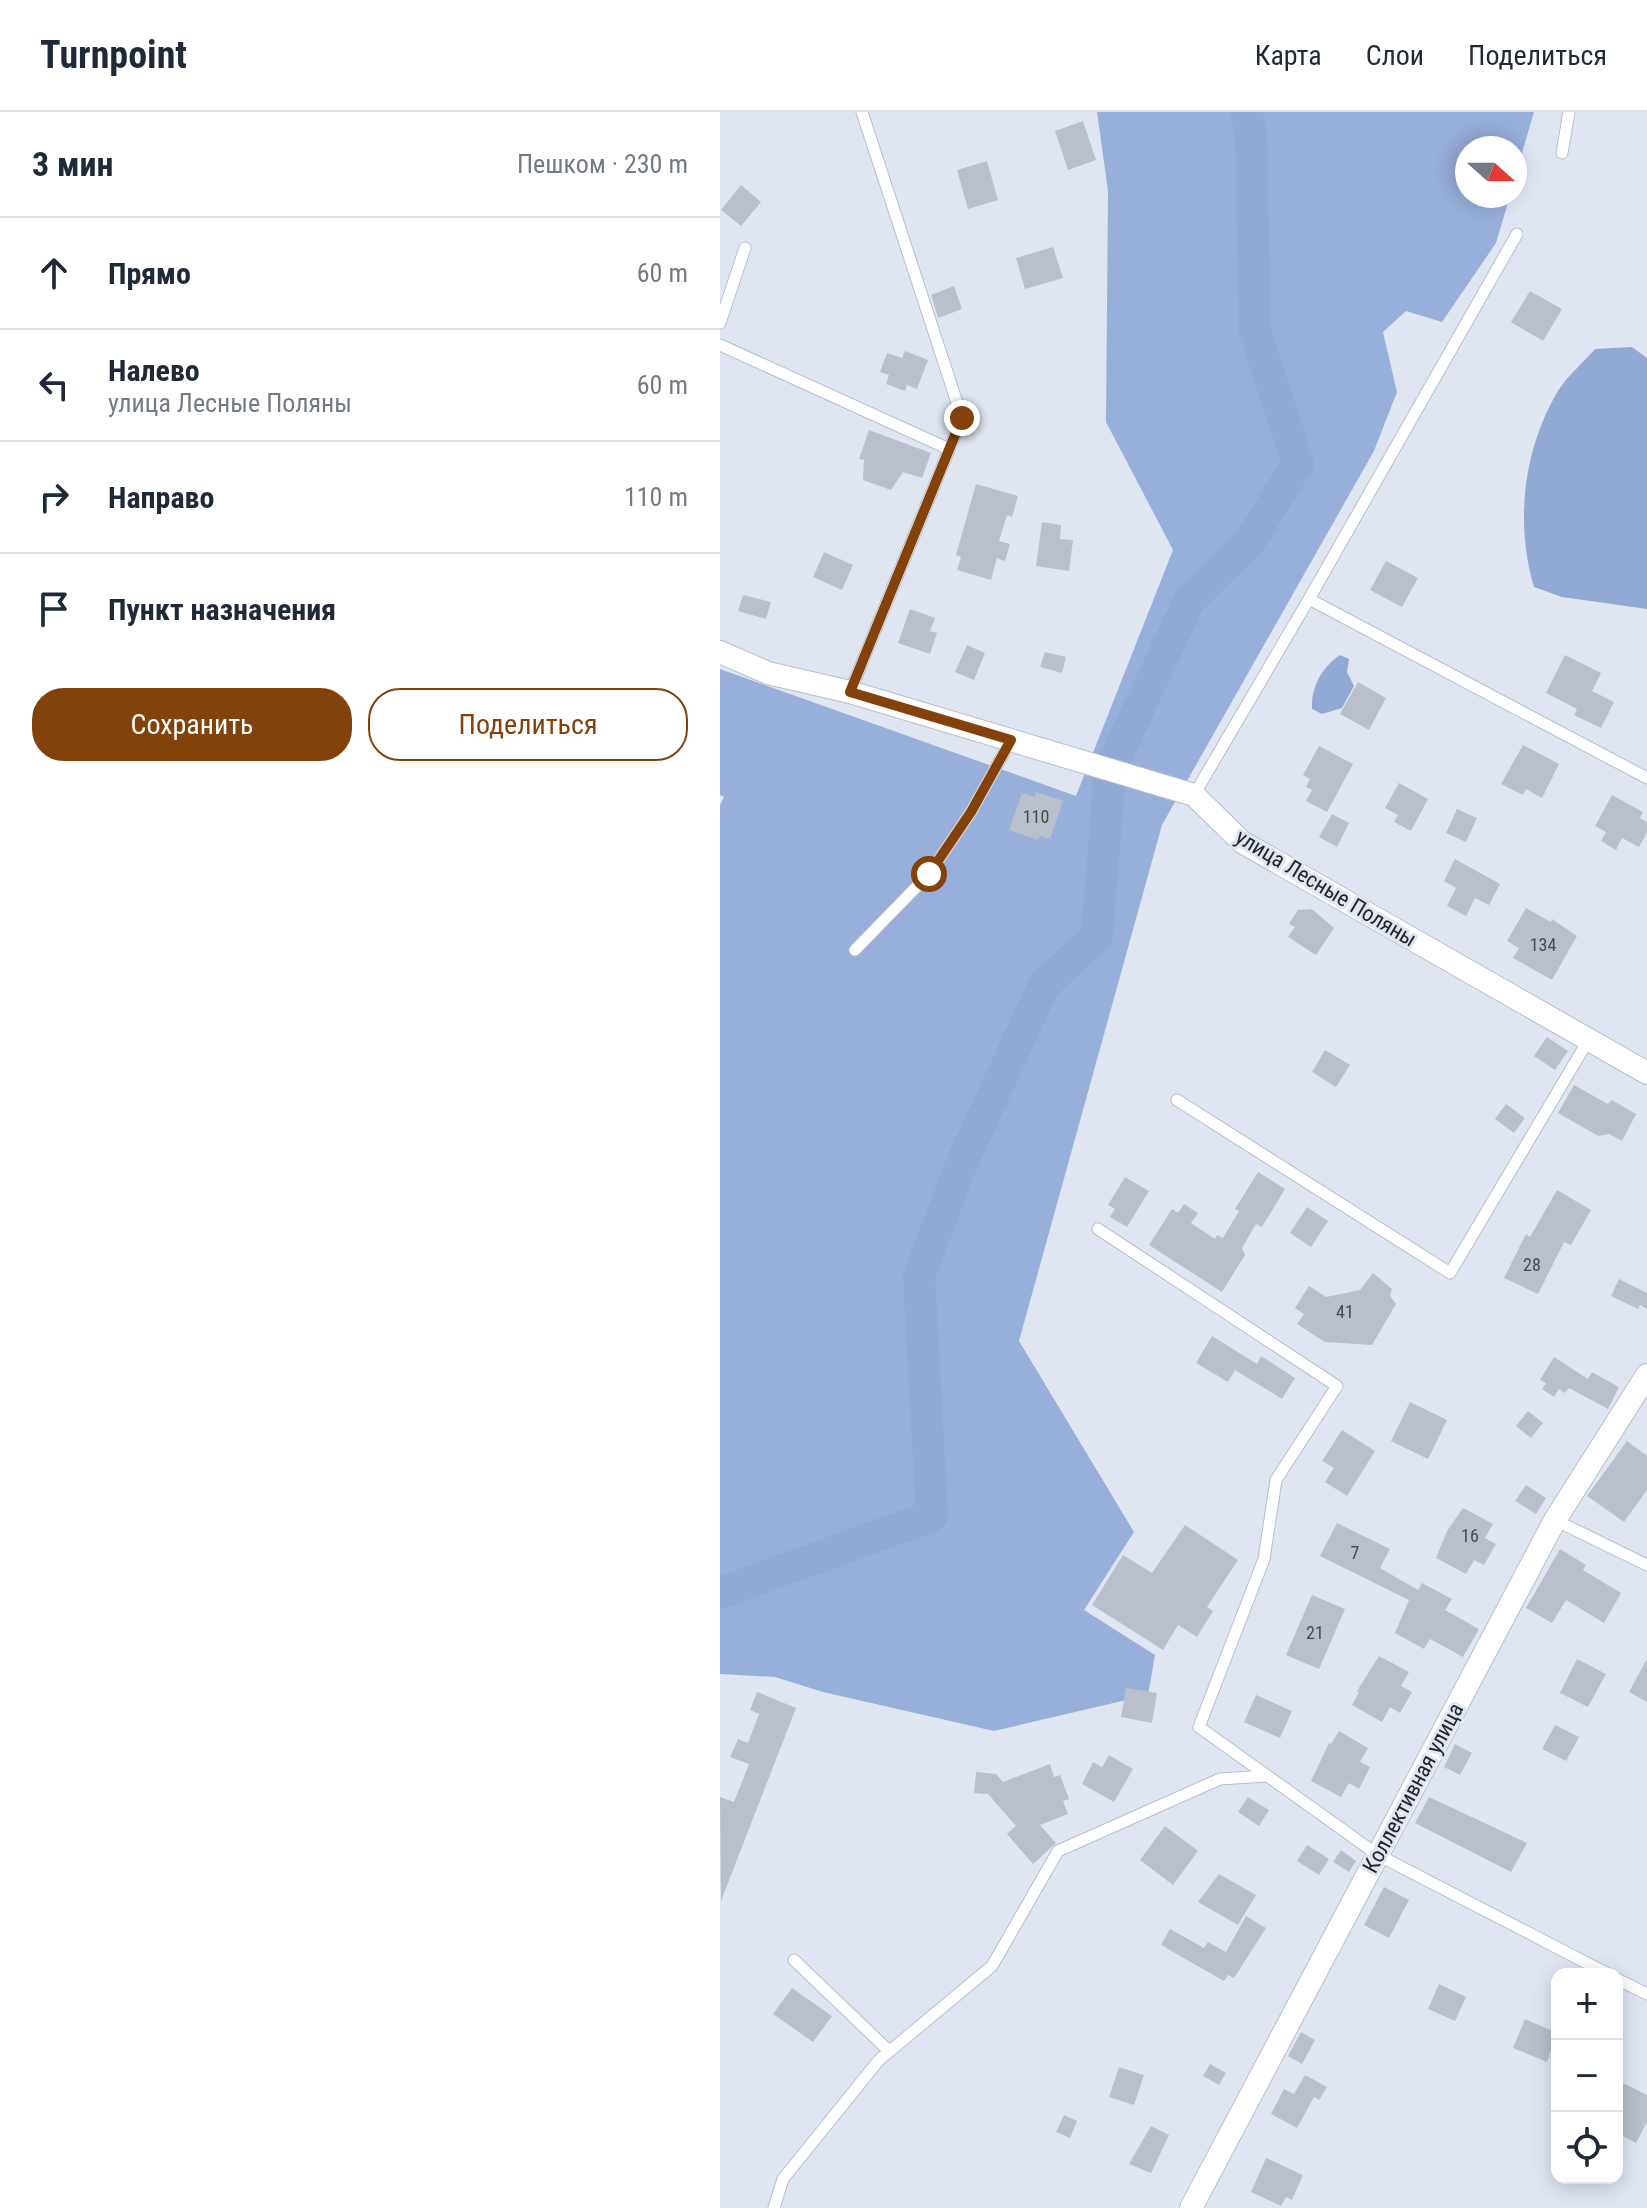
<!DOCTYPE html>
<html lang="ru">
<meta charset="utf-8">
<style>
:root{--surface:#fff;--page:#f6f6f7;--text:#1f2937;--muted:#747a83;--line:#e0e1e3;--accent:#82420a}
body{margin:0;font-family:"Roboto Condensed",sans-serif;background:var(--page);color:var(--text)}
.controls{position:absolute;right:24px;bottom:24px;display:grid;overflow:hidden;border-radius:16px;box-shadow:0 4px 20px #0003}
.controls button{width:72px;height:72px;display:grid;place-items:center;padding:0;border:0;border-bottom:2px solid var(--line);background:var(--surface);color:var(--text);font:40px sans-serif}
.compass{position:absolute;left:735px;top:24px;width:72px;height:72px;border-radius:50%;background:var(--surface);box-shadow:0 4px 20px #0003;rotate:111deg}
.stop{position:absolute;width:24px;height:24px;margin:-18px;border:6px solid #82420a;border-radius:50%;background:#fff}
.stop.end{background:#82420a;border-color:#fff;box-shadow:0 2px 8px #0008}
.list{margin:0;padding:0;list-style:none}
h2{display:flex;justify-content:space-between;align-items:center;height:104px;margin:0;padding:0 32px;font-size:34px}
h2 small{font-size:26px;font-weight:400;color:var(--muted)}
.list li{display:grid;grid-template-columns:52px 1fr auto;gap:24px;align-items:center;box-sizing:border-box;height:112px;padding:0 32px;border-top:2px solid var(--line)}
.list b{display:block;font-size:30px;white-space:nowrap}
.list p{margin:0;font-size:26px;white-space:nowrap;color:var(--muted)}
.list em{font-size:26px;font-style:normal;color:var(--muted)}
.actions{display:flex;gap:16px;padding:24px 32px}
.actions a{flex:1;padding:18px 0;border:2px solid var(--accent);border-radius:32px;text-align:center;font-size:28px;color:var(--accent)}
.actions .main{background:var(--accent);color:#fff}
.icon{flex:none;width:44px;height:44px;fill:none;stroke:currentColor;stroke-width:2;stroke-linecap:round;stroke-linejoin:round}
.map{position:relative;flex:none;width:927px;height:2096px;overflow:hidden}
header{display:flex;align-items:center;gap:48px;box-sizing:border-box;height:112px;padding:0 40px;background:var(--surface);border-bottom:2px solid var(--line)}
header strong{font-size:38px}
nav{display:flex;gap:44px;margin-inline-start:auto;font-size:28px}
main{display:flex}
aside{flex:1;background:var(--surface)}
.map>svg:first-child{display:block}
.forest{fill:#98afdc}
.water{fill:#92a8d5}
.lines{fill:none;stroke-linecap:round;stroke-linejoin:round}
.river{stroke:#92a8d5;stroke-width:32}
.building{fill:#b9c0cb}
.service-casing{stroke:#b8beca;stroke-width:13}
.minor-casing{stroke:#b8beca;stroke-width:24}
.service{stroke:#fff;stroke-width:11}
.minor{stroke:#fff;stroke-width:22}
.route{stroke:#82420a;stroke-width:10}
.labels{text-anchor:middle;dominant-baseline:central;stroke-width:6;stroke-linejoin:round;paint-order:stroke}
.number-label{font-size:18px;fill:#484c52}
.street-label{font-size:22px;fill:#232529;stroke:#dfe6f2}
</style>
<header>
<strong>Turnpoint</strong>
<nav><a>Карта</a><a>Слои</a><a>Поделиться</a></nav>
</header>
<main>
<aside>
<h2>3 мин<small>Пешком · 230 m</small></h2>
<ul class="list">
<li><svg class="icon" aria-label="ahead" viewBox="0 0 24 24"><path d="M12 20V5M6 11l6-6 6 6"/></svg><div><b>Прямо</b></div><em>60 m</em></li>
<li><svg class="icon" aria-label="left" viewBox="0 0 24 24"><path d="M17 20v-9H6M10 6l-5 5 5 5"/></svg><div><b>Налево</b><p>улица Лесные Поляны</p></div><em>60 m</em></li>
<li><svg class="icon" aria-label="right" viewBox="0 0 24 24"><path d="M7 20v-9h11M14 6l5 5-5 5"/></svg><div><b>Направо</b></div><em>110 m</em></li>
<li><svg class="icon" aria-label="arrive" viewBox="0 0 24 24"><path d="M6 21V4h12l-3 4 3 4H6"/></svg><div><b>Пункт назначения</b></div></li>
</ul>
<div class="actions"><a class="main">Сохранить</a><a>Поделиться</a></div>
</aside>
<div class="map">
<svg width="927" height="2096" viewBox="0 0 927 2096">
<rect width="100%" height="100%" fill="#dfe6f2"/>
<!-- forest -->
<path class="forest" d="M377 0H814L795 65V36H747V84H790L776 131 722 210 686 199 663 220 677 280 654 339 442 713 299 1229 414 1420 364 1498 435 1543 428 1583 274 1619 103 1580 55 1565 0 1562V693L4 685 0 683V557L356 684 453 438 386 310 388 79Z"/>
<!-- water -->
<path class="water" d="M912 235 927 246V497L842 485 814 475C795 411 803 338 838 279 847 264 863 251 875 237Z
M620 543 629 547 627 560 634 574 622 596 602 602 592 597C591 575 602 555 620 543Z"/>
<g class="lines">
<!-- river -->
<path class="river" d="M0 1481 212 1404 199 1164 242 1051 324 873 377 824 390 658 469 489 531 428 578 351 535 220 531 20 526 0"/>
</g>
<!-- building -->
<path class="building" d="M363 9 376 48 348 58 335 19Z
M267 49 278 88 248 97 237 58Z
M21 73 41 90 21 114 1 98Z
M333 135 343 166 305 177 296 146Z
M234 174 242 197 218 206 211 183Z
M810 179 842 197 823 229 791 210Z
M185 239 208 248 197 277 187 273 185 279 166 272 169 263 160 260 167 241 182 246Z
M149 318 211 341 202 366 183 360 171 378 143 368 144 348 139 347Z
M256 372 298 384 292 405 287 403 279 429 290 432 285 449 277 446 271 468 237 458 241 445 236 443Z
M322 410 341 413 340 427 353 428 349 459 316 454Z
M104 440 133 453 122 478 93 465Z
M666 449 698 466 682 495 650 478Z
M23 483 51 490 46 507 18 499Z
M190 497 215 506 210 519 217 521 210 542 178 531Z
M247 533 265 541 254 568 235 560Z
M325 540 346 545 342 561 320 555Z
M845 543 881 561 872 579 894 590 881 616 854 603 857 597 826 581Z
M638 570 666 586 649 618 620 602Z
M803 633 839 652 822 686 806 677 803 683 781 672Z
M599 634 633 652 607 700 586 689 592 678 586 675 590 667 583 663Z
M679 671 708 687 691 719 674 710 678 703 665 696Z
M316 680 343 689 330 727 320 724 318 728 289 718 302 681 315 685Z
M892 683 923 700 920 706 927 710V720L919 735 902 726 896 738 881 729 886 720 875 714Z
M737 697 757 706 746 730 726 721Z
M612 702 629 711 617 735 599 725Z
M735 747 780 772 769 793 755 786 746 804 727 794 736 776 724 769Z
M806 796 831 810 832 807 857 824 832 868 793 846 799 836 787 829Z
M592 797 614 816 596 843 568 825 575 815 569 812 578 798Z
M827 925 848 939 835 958 814 944Z
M605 938 630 953 616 975 592 960Z
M854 973 888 992 892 988 916 1002 902 1029 889 1022 878 1024 838 1001Z
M786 992 805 1006 794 1021 775 1007Z
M538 1060 565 1077 542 1115 536 1112 522 1136 525 1143 502 1180 429 1133 452 1097 458 1101 464 1092 478 1101 471 1111 495 1127 497 1123 503 1126 519 1099 515 1097Z
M405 1065 429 1079 407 1115 390 1105 395 1097 388 1093Z
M837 1078 871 1098 851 1133 844 1130 818 1182 784 1166 806 1122 810 1125Z
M587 1095 608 1109 591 1135 570 1121Z
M653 1161 672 1177 670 1184 676 1192 652 1233 605 1230 577 1212 584 1202 575 1196 589 1174 606 1185 640 1178Z
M899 1167 927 1181V1197L920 1193 918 1197 891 1184Z
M492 1224 537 1252 541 1244 575 1266 562 1287 515 1258 508 1270 476 1251Z
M834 1245 868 1267 872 1260 899 1275 888 1297 849 1276 845 1281 839 1277 834 1285 822 1277 826 1271 820 1268Z
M690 1290 727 1308 708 1347 671 1329Z
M808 1299 823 1311 811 1326 796 1314Z
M622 1318 655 1339 627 1384 605 1370 614 1356 602 1349Z
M907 1329 927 1344V1378L904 1410 867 1384Z
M806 1373 826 1386 816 1402 795 1389Z
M743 1396 773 1412 765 1426 776 1432 764 1453 754 1448 746 1462 716 1446 727 1419Z
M617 1411 670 1437 660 1456 698 1478 702 1471 732 1487 725 1498 759 1517 743 1545 710 1527 704 1537 675 1521 689 1488 600 1444Z
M465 1413 518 1448 487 1495 493 1499 477 1525 458 1513 443 1538 372 1493 403 1443 432 1461Z
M840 1437 866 1453 863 1458 901 1481 884 1511 846 1488 832 1511 806 1496Z
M592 1483 625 1497 599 1557 566 1543Z
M659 1544 689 1560 681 1574 692 1580 680 1601 670 1595 662 1610 632 1593 639 1580 637 1579Z
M857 1547 886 1562 868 1595 840 1581Z
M927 1547V1590L909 1580Z
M406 1576 437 1581 432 1611 401 1605Z
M37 1580 76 1596 1 1789 0 1685 14 1690 29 1652 10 1645 18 1627 28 1631 39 1602 30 1598Z
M536 1583 572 1599 560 1626 524 1610Z
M835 1613 859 1625 846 1649 822 1637Z
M619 1619 648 1636 640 1650 650 1655 639 1677 629 1671 621 1685 591 1669 609 1631 611 1632Z
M735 1632 752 1641 740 1663 724 1655Z
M389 1643 413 1657 394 1690 362 1672 373 1650 382 1655Z
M330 1652 334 1665 340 1663 349 1687 343 1689 348 1702 320 1713 336 1731 313 1752 287 1722 296 1714 268 1682 254 1681 256 1660 276 1662 283 1670Z
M528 1685 549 1698 539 1714 518 1700Z
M709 1685 807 1731 791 1760 695 1711Z
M445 1714 478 1739 453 1773 420 1748Z
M587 1733 609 1747 599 1763 577 1749Z
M621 1738 636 1749 629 1760 613 1750Z
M499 1762 536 1783 518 1813 478 1790Z
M664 1775 689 1788 669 1826 644 1813Z
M526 1804 546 1816 514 1866 508 1863 504 1869 441 1833 450 1817 484 1836 488 1830 506 1840Z
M719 1872 746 1885 735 1909 708 1897Z
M72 1876 112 1904 93 1930 53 1902Z
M805 1907 837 1921 827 1950 793 1936Z
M581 1920 595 1928 582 1952 568 1944Z
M490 1952 506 1961 499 1973 483 1964Z
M399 1955 424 1963 414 1993 389 1985Z
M585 1963 607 1975 599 1988 594 1985 577 2016 551 2002 564 1977 574 1982Z
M897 1968 927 1983V2010L916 2031 897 2021Z
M344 2003 357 2009 350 2026 336 2020Z
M431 2014 449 2023 431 2061 409 2052Z
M546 2046 583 2063 572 2088 566 2085 561 2094 531 2080Z"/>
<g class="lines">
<defs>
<path id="service" d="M842 41 849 0
M797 122 589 487 927 666
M0 211 25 136
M0 233 229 337
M130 580 242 306 142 0
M474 683 589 487
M135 838 209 762 251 700 291 628
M457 988 730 1161 869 927
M378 1117 617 1274 556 1368 544 1447 479 1615 658 1743 888 1862
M835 1408 927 1453
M74 1848 169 1939
M897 1867 927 1882
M54 2096 63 2067 159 1948 272 1854 338 1739 500 1667 546 1664"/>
<path id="minor" d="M0 540 48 561 130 580 474 683 522 730 927 961
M471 2096 835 1408 927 1263"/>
</defs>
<!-- service casing -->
<use href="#service" class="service-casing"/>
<!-- minor casing -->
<use href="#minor" class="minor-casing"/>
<!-- service -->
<use href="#service" class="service"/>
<!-- minor -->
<use href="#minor" class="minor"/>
</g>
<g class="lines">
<!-- route -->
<path class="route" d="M209 762 251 700 291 628 130 580 242 306"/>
</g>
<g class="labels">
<!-- number labels -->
<g class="number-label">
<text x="316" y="704">110</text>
<text x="823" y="832">134</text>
<text x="812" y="1152">28</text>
<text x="625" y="1199">41</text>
<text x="750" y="1423">16</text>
<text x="635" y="1440">7</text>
<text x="595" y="1520">21</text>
</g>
<!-- street labels -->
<g class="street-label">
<text transform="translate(606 776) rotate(31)">улица Лесные Поляны</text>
<text transform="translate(693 1676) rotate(-62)">Коллективная улица</text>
</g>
</g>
</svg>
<div class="controls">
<button>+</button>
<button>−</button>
<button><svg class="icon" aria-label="locate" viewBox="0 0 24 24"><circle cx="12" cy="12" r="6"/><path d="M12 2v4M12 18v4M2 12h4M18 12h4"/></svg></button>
</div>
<svg class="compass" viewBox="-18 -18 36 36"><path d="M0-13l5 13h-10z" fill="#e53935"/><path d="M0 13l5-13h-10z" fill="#747a83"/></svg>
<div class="stop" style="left:209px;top:762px"></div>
<div class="stop end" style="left:242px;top:306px"></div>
</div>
</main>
